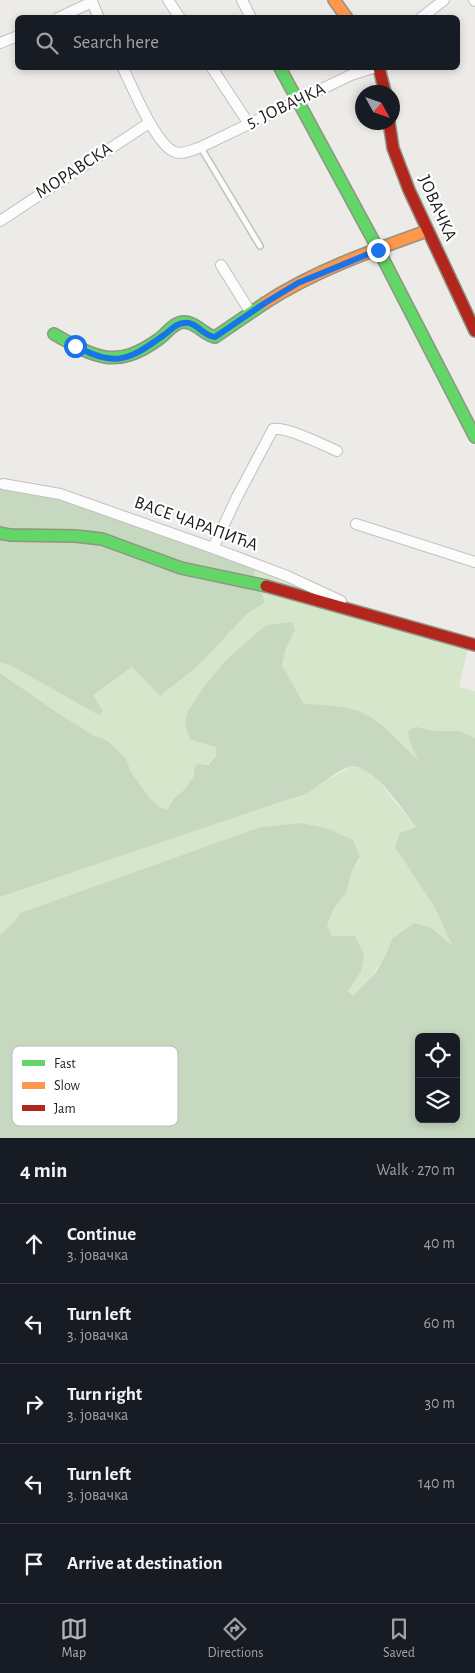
<!DOCTYPE html>
<meta charset="utf-8">
<style>
:root{--surface:#171b24;--page:#20242c;--text:#f1f3f6;--muted:#9ea1a6;--line:#363941;--accent:#b2b4b5}
body{margin:0;font-family:"Alegreya Sans",sans-serif;background:var(--page);color:var(--text)}
.controls{position:absolute;right:15px;bottom:15px;display:grid;overflow:hidden;border-radius:8px;box-shadow:0 2px 8px #0003}
.controls button{width:45px;height:45px;display:grid;place-items:center;padding:0;border:0;border-bottom:1px solid var(--line);background:var(--surface);color:var(--text);font:25px sans-serif}
.compass{position:absolute;left:355px;top:85px;width:45px;height:45px;border-radius:50%;background:var(--surface);box-shadow:0 2px 8px #0003;rotate:130deg}
.stop{position:absolute;width:15px;height:15px;margin:-11px;border:4px solid #1a73e8;border-radius:50%;background:#fff}
.stop.end{background:#1a73e8;border-color:#fff;box-shadow:0 1px 5px #0008}
.list{margin:0;padding:0;list-style:none}
h2{display:flex;justify-content:space-between;align-items:center;height:65px;margin:0;padding:0 20px;font-size:21px}
h2 small{font-size:16px;font-weight:400;color:var(--muted)}
.list li{display:grid;grid-template-columns:32px 1fr auto;gap:15px;align-items:center;box-sizing:border-box;height:80px;padding:0 20px;border-top:1px solid var(--line)}
.list b{display:block;font-size:19px;white-space:nowrap}
.list p{margin:0;font-size:16px;white-space:nowrap;color:var(--muted)}
.list em{font-size:16px;font-style:normal;color:var(--muted)}
.icon{flex:none;width:28px;height:28px;fill:none;stroke:currentColor;stroke-width:2;stroke-linecap:round;stroke-linejoin:round}
.map{position:relative;flex:none;width:475px;height:1138px;overflow:hidden}
.search{position:absolute;background:var(--surface);box-shadow:0 2px 8px #0003;left:15px;right:15px;top:15px;height:55px;display:flex;align-items:center;gap:12px;box-sizing:border-box;padding:0 18px;border-radius:8px;color:var(--muted);font-size:19px}
.sheet{height:465px;background:var(--surface)}
nav{display:flex;justify-content:space-around;align-items:center;box-sizing:border-box;height:70px;border-top:1px solid var(--line);background:var(--surface);font-size:14px;color:var(--muted)}
nav a{display:grid;justify-items:center;gap:2px}
nav .on{color:var(--accent)}
.map>svg:first-child{display:block}
.grass{fill:#d6e6ca}
.forest{fill:#c6d8c0;fill-rule:evenodd}
.lines{fill:none;stroke-linecap:round;stroke-linejoin:round}
.lane-casing{stroke:#c2c1c0;stroke-width:8}
.street-casing{stroke:#c2c1c0;stroke-width:12}
.fast-casing{stroke:#909482;stroke-width:14}
.slow-casing{stroke:#909482;stroke-width:14}
.jam-casing{stroke:#909482;stroke-width:14}
.lane{stroke:#fcfcfc;stroke-width:5}
.street{stroke:#fcfcfc;stroke-width:10}
.fast{stroke:#63d668;stroke-width:11}
.slow{stroke:#ff974d;stroke-width:11}
.jam{stroke:#b3261e;stroke-width:11}
.route{stroke:#1a73e8;stroke-width:6}
.labels{text-anchor:middle;dominant-baseline:central;stroke-width:4.5;stroke-linejoin:round;paint-order:stroke}
.street-label{font-size:18px;fill:#1e1e1e;stroke:#fff}
.key{fill:#fff;stroke:#bcbcbc;stroke-width:1}
.key-label{font-size:14px;fill:#1e1e1e}
</style>
<div class="map">
<svg width="475" height="1138" viewBox="0 0 475 1138">
<rect width="100%" height="100%" fill="#ecebe8"/>
<!-- grass -->
<path class="grass" d="M247 561 370 615 469 643 459 687 475 691V738L460 731H436L426 728 410 743 419 761 388 731 340 707 304 704 282 665 286 648 295 631 191 740 216 747V756L195 776 184 790 174 798 167 810 158 806 149 797 131 772 126 759 108 741 93 735 61 715 0 673V663L10 665 93 712 103 711 93 695 132 667 160 696 198 666 247 614 264 603Z
M350 767 363 768 376 778 416 828 409 829 434 906 453 947 392 939C383 964 370 978 353 996L348 991 361 972 332 936 327 926 334 908 346 893 352 871 360 859 301 823 260 827 20 913 13 923 0 935V897L292 798H299L319 785Z"/>
<!-- forest -->
<path class="forest" d="M0 484 60 494 247 561 255 570C251 583 265 591 264 603L247 614 198 666 160 696 132 667 93 695 103 711 100 715 93 712 10 665 0 663Z
M292 622 295 630 286 648 282 665 304 704C324 705 347 705 365 714 385 724 402 745 418 760L410 743 408 731 416 727 436 731H460L475 738V1138H0V935L13 923 20 913 260 827 301 823 329 829 353 840 360 857 352 871 346 893 334 908 327 926 332 936H355L364 955 361 972 348 991 353 996 376 972 387 952 392 939 414 923 431 928 452 945 434 906 395 847 400 833 416 827C403 811 372 761 349 767 340 769 330 778 322 783 312 789 304 798 292 798L0 897V673L61 715 93 735 108 741 126 759 131 772 149 797 158 806 167 810 174 798 184 790 194 776V769L197 764 208 765 216 756V747L191 740 188 735 185 723 188 711 203 688 226 660 266 625ZM419 1037H456V1119H419Z"/>
<g class="lines">
<defs>
<path id="lane" d="M201 148 260 246"/>
<path id="street" d="M168 0 180 18
M242 0 251 18
M474 0 475 1
M92 2 99 18
M58 18 92 2V0
M421 18 444 0
M0 43 18 36
M123 68C132 86 156 146 175 152 183 155 192 150 201 147L351 75 373 68
M212 68 249 124
M0 221 149 123
M221 265 251 313
M3 484 60 494 213 548 287 576 341 601
M356 524 475 562
M213 548 237 497 273 429C288 427 323 445 337 451"/>
<path id="fast" d="M280 68 378 249 475 437
M54 334C96 358 116 370 159 339 167 333 174 322 184 322 196 322 204 335 215 337L265 303
M0 533 10 535 75 536 102 539 181 568 266 586"/>
<path id="slow" d="M334 0 347 18
M265 303C314 271 371 251 427 231"/>
<path id="jam" d="M379 68 385 92
M389 122 393 148 409 190 475 331
M266 586 475 645"/>
</defs>
<!-- lane casing -->
<use href="#lane" class="lane-casing"/>
<!-- street casing -->
<use href="#street" class="street-casing"/>
<!-- fast casing -->
<use href="#fast" class="fast-casing"/>
<!-- slow casing -->
<use href="#slow" class="slow-casing"/>
<!-- jam casing -->
<use href="#jam" class="jam-casing"/>
<!-- lane -->
<use href="#lane" class="lane"/>
<!-- street -->
<use href="#street" class="street"/>
<!-- fast -->
<use href="#fast" class="fast"/>
<!-- slow -->
<use href="#slow" class="slow"/>
<!-- jam -->
<use href="#jam" class="jam"/>
</g>
<g class="lines">
<!-- route -->
<path class="route" d="M75 346C116 367 128 361 164 335 170 331 176 323 184 323 197 321 202 336 215 337L265 303 298 283 378 250"/>
</g>
<g class="labels">
<!-- street labels -->
<g class="street-label">
<text transform="translate(286 106) rotate(-25)">5. ЈОВАЧКА</text>
<text transform="translate(74 171) rotate(-33)">МОРАВСКА</text>
<text transform="translate(437 208) rotate(66)">ЈОВАЧКА</text>
<text transform="translate(196 524) rotate(20)">ВАСЕ ЧАРАПИЋА</text>
</g>
</g>
<!-- legend -->
<rect x="12" y="1046" width="166" height="80" rx="8" class="key"/>
<rect x="22" y="1060" width="23" height="6" fill="#63d668"/>
<rect x="22" y="1082" width="23" height="7" fill="#ff974d"/>
<rect x="22" y="1105" width="23" height="6" fill="#b3261e"/>
<g class="key-label">
<text x="54" y="1068">Fast</text>
<text x="54" y="1090">Slow</text>
<text x="54" y="1113">Jam</text>
</g>
</svg>
<div class="controls">
<button><svg class="icon" aria-label="locate" viewBox="0 0 24 24"><circle cx="12" cy="12" r="6"/><path d="M12 2v4M12 18v4M2 12h4M18 12h4"/></svg></button>
<button><svg class="icon" aria-label="layers" viewBox="0 0 24 24"><path d="M12 4l9 5-9 5-9-5zM3 14l9 5 9-5"/></svg></button>
</div>
<svg class="compass" viewBox="-18 -18 36 36"><path d="M0-13l5 13h-10z" fill="#e53935"/><path d="M0 13l5-13h-10z" fill="#9ea1a6"/></svg>
<div class="stop" style="left:75px;top:346px"></div>
<div class="stop end" style="left:378px;top:250px"></div>
<div class="search"><svg class="icon" aria-label="search" viewBox="0 0 24 24"><circle cx="10" cy="10" r="6"/><path d="M15 15l6 6"/></svg>Search here</div>
</div>
<section class="sheet">
<h2>4 min<small>Walk · 270 m</small></h2>
<ul class="list">
<li><svg class="icon" aria-label="ahead" viewBox="0 0 24 24"><path d="M12 20V5M6 11l6-6 6 6"/></svg><div><b>Continue</b><p>3. јовачка</p></div><em>40 m</em></li>
<li><svg class="icon" aria-label="left" viewBox="0 0 24 24"><path d="M17 20v-9H6M10 6l-5 5 5 5"/></svg><div><b>Turn left</b><p>3. јовачка</p></div><em>60 m</em></li>
<li><svg class="icon" aria-label="right" viewBox="0 0 24 24"><path d="M7 20v-9h11M14 6l5 5-5 5"/></svg><div><b>Turn right</b><p>3. јовачка</p></div><em>30 m</em></li>
<li><svg class="icon" aria-label="left" viewBox="0 0 24 24"><path d="M17 20v-9H6M10 6l-5 5 5 5"/></svg><div><b>Turn left</b><p>3. јовачка</p></div><em>140 m</em></li>
<li><svg class="icon" aria-label="arrive" viewBox="0 0 24 24"><path d="M6 21V4h12l-3 4 3 4H6"/></svg><div><b>Arrive at destination</b></div></li>
</ul>
</section>
<nav>
<a class="on"><svg class="icon" aria-label="map" viewBox="0 0 24 24"><path d="M3 6l6-2 6 2 6-2v14l-6 2-6-2-6 2zM9 4v14M15 6v14"/></svg>Map</a>
<a><svg class="icon" aria-label="directions" viewBox="0 0 24 24"><path d="M12 3l9 9-9 9-9-9zM9 14v-3h6M13 9l2 2-2 2"/></svg>Directions</a>
<a><svg class="icon" aria-label="saved" viewBox="0 0 24 24"><path d="M7 4h10v16l-5-4-5 4z"/></svg>Saved</a>
</nav>
